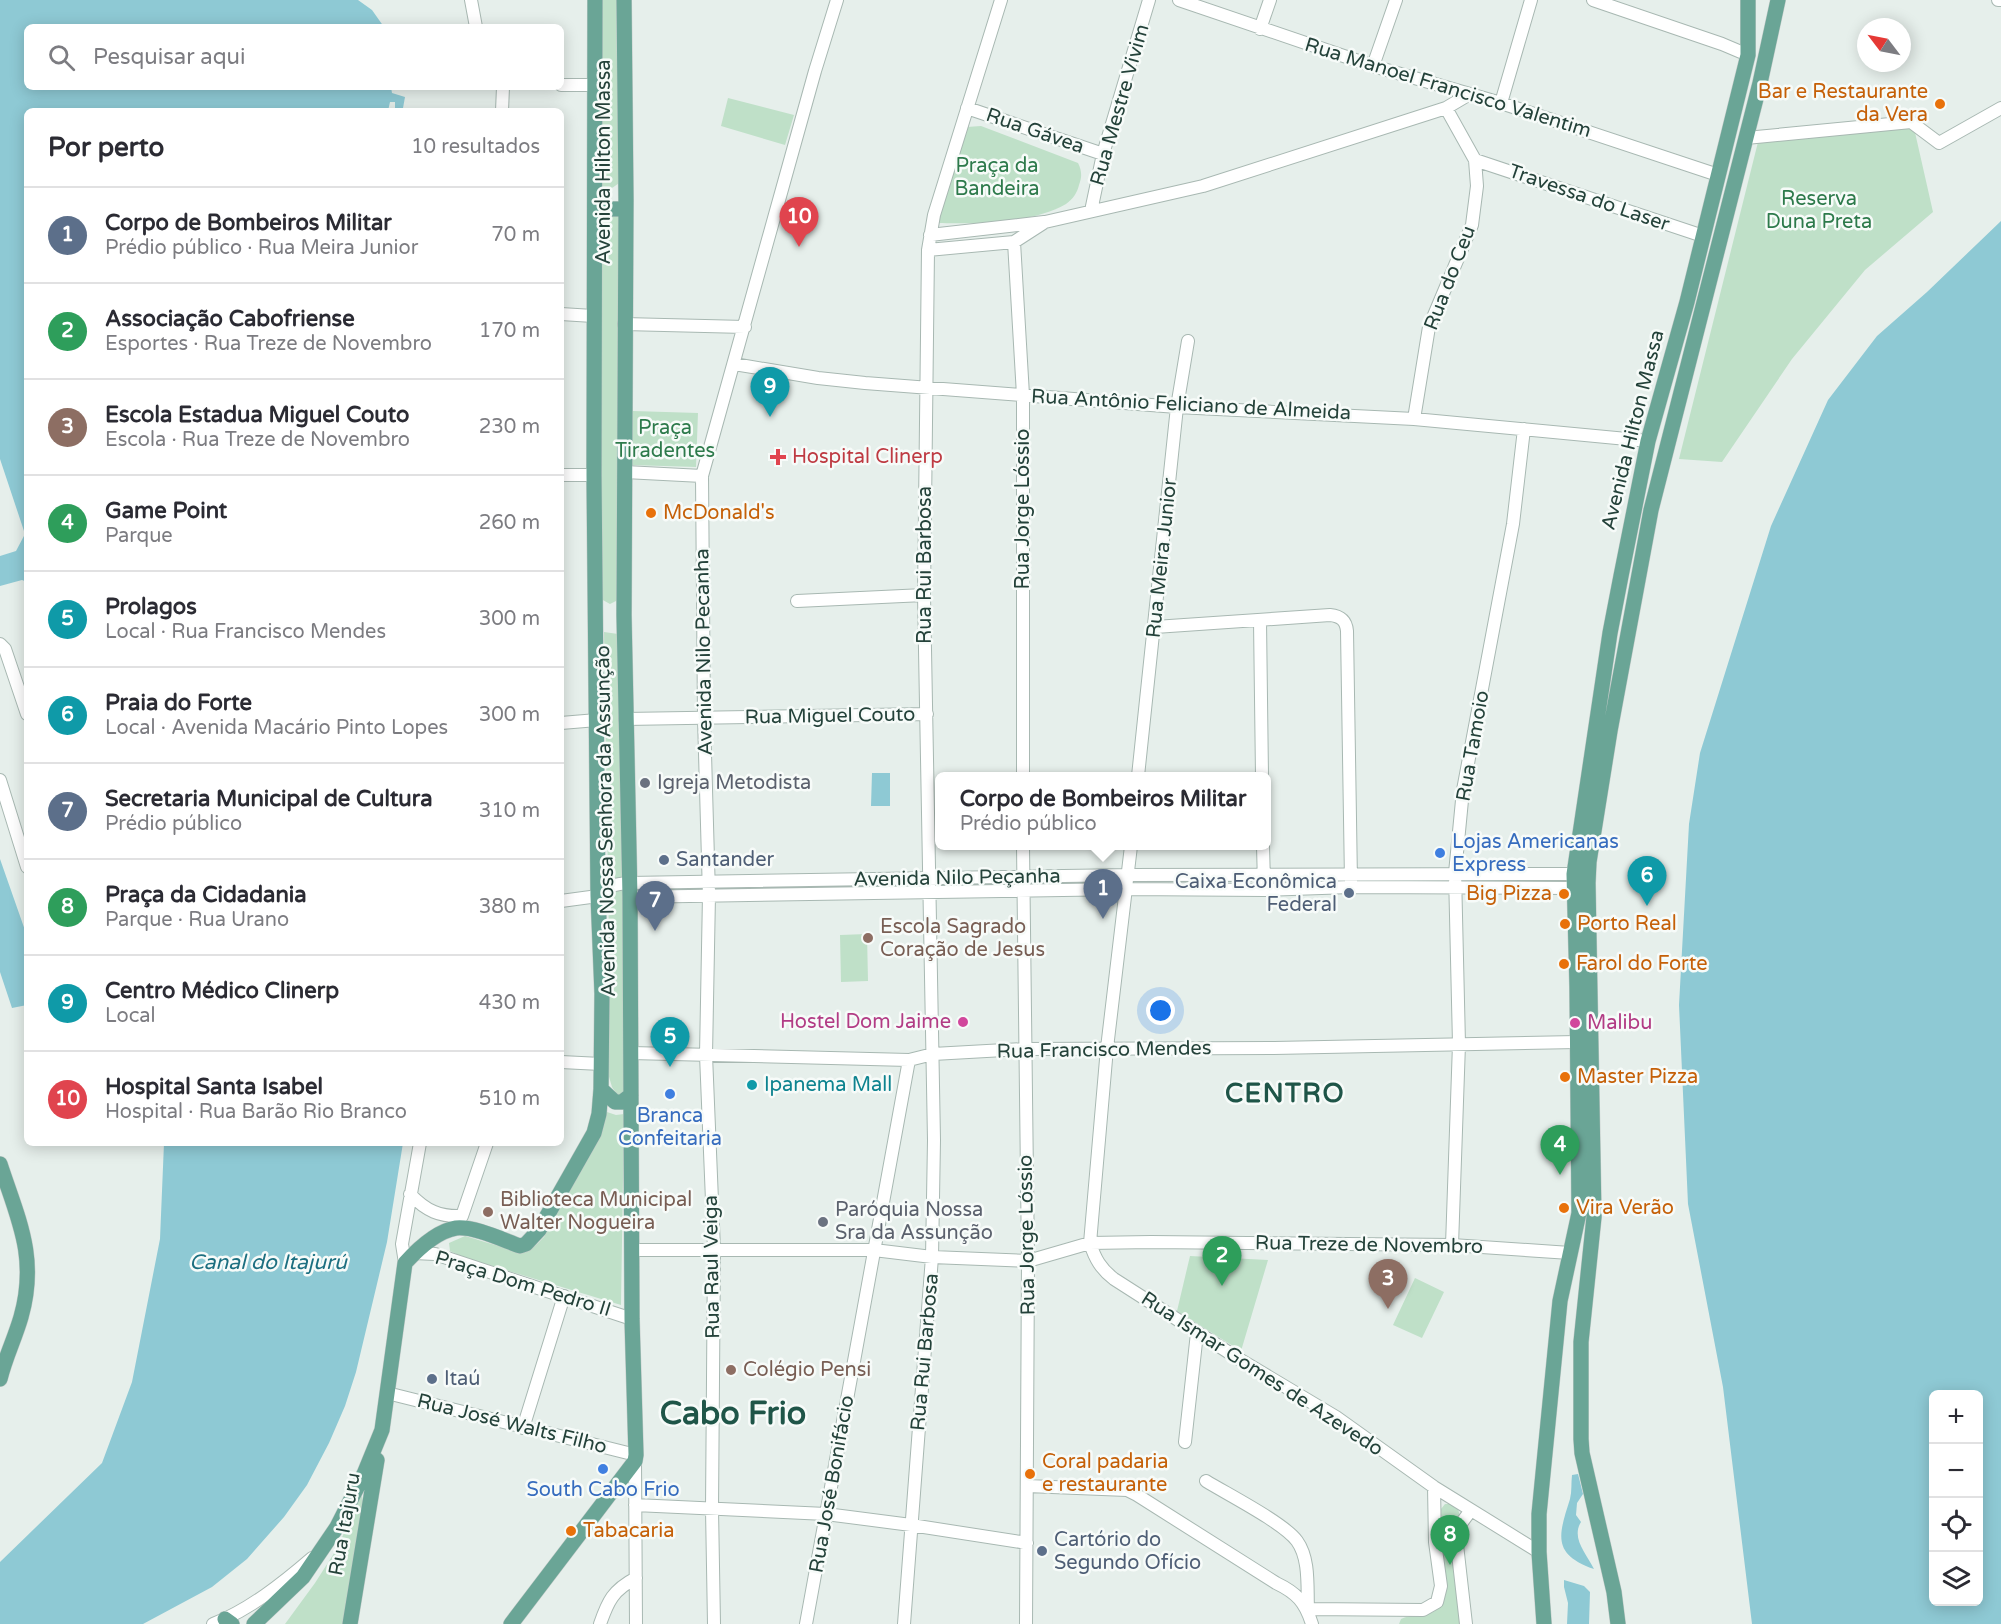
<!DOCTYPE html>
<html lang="pt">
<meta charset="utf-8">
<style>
:root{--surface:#fff;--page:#f2f2f3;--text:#2b2b33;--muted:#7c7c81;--line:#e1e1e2;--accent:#1a73e8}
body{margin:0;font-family:"Varela Round",sans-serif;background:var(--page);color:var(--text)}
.controls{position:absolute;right:18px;bottom:18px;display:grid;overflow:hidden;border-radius:9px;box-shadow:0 3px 15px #0003}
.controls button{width:54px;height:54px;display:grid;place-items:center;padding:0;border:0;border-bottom:2px solid var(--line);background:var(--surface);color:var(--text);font:30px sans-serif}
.compass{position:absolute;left:1857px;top:18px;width:54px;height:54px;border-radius:50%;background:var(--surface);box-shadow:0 3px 15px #0003;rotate:302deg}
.you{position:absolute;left:1161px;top:1011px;width:21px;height:21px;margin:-15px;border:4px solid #fff;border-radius:50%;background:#1a73e8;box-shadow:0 0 0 9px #1a73e833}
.badge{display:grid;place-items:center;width:39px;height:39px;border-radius:50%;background:var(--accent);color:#fff;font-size:20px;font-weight:700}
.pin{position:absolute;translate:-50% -50px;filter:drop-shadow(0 2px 3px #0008)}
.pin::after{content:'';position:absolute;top:32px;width:21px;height:18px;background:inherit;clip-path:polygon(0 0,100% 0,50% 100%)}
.popup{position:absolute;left:935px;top:772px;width:336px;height:78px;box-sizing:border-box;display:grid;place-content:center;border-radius:9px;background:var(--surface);filter:drop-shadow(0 2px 4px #0005);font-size:20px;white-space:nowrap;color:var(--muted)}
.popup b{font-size:22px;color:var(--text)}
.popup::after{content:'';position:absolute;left:50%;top:100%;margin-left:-12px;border:12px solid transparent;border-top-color:var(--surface)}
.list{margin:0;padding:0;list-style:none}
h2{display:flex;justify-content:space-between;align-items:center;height:78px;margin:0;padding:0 24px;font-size:26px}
h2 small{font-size:20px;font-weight:400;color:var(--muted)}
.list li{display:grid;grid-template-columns:39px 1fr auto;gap:18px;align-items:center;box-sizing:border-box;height:96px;padding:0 24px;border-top:2px solid var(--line)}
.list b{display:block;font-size:22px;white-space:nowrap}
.list p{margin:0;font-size:20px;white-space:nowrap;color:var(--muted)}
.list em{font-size:20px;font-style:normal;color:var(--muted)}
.icon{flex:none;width:33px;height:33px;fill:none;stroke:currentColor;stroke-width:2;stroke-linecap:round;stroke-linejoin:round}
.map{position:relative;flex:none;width:2001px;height:1624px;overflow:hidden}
.search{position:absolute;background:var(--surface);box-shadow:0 3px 15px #0003;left:24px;top:24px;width:540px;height:66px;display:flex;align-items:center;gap:15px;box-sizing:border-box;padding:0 21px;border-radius:9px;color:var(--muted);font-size:22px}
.panel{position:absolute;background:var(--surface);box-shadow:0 3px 15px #0003;left:24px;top:108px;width:540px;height:1038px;border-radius:9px}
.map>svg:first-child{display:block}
.green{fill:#bfe0c8}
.water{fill:#8ec9d4;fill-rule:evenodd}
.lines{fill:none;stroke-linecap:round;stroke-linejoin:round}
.minor-casing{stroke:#a8b8b2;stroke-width:14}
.major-casing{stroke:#c2cac8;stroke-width:16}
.minor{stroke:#fff;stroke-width:12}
.major{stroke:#6aa596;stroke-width:15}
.food-dot{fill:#e8710a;stroke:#f7fbf9;stroke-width:2}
.health-dot{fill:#e0444e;stroke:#f7fbf9;stroke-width:2}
.worship-dot{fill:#6b7280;stroke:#f7fbf9;stroke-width:2}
.shop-dot{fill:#3f7fe0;stroke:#f7fbf9;stroke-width:2}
.service-dot{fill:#5c6f8a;stroke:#f7fbf9;stroke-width:2}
.education-dot{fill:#8d6e63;stroke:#f7fbf9;stroke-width:2}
.hotel-dot{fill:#d1479c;stroke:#f7fbf9;stroke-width:2}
.culture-dot{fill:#0f9aa8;stroke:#f7fbf9;stroke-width:2}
.labels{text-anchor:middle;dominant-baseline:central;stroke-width:5;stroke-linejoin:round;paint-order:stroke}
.street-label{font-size:20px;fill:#24423a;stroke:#f7fbf9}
.food-label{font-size:20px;fill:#c56008;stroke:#f7fbf9;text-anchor:start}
.park-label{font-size:20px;fill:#2d7a4b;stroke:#f7fbf9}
.health-label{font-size:20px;fill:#be3a42;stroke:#f7fbf9;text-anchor:start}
.worship-label{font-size:20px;fill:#5b616d;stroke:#f7fbf9;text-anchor:start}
.shop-label{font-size:20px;fill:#366cbe;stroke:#f7fbf9}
.service-label{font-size:20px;fill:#4e5e75;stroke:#f7fbf9;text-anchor:start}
.education-label{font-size:20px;fill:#785e54;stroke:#f7fbf9;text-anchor:start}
.hotel-label{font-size:20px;fill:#b23c85;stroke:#f7fbf9;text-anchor:end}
.culture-label{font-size:20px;fill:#0d838f;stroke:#f7fbf9;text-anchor:start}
.water-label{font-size:21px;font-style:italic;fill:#1c6f80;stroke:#f7fbf9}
.district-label{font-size:26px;font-weight:bold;letter-spacing:1.5px;fill:#1f5548;stroke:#f7fbf9}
.town-label{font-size:32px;font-weight:bold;fill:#1f5548;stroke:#f7fbf9}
</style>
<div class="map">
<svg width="2001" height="1624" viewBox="0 0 2001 1624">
<rect width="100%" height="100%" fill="#e6efeb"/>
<!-- green -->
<path class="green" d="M599 0H616L619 183C613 188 608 191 601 187Z
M728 98 794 115 785 145 721 126Z
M981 126 1078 163C1082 171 1082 177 1079 185 1077 193 1073 199 1066 204 1035 223 974 224 938 223L967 127Z
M1914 128 1933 212 1865 270 1792 359 1722 462 1679 459 1759 138Z
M601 212H619L618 600 610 604 601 599Z
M633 411 698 413 696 467 631 465Z
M604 632 618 634 627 1093 618 1096 612 1087 607 1070 609 938Z
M867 934 868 981 841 982 840 935Z
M607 1112 616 1115 624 1114 621 1305 463 1257 450 1251 449 1243 465 1236C481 1240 514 1253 528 1249 535 1247 539 1242 544 1237L602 1130Z
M1190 1256 1268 1260 1241 1351 1177 1311Z
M1415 1278 1444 1292 1422 1338 1393 1325Z
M361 1492 366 1516 343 1624H285L315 1583 338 1547Z
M1445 1504H1453L1458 1509 1460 1516 1463 1624H1399L1401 1619C1421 1610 1436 1623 1446 1594L1441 1509Z"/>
<!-- water -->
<path class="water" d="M0 0H358L372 10 384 27H27V87H391L392 93 405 97 403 108H401L400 111H395V102H390L388 111H27V582L22 580 0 586V556L16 551 25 534 0 459Z
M2001 221V1624H1752L1723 1387 1688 1204 1679 1005 1689 824 1700 753 1771 526 1828 400 1877 336 1927 292ZM1978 1394V1602H1934V1394Z
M872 773H890V806H871Z
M0 859 27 936V1005L12 1008 0 972Z
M164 1143H403L387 1242 356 1372 345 1406 329 1443 307 1485 284 1517 247 1559 212 1587 143 1624H0V1562L102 1463 132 1382 160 1239Z
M1578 1474 1583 1494 1577 1503 1576 1515 1581 1522C1571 1538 1586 1553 1594 1569 1551 1554 1559 1534 1570 1499 1572 1491 1571 1483 1572 1475Z
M1564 1580 1584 1586 1590 1592 1589 1624H1567L1568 1603 1564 1587Z"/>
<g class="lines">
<defs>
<path id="minor" d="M471 0 476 27
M1179 0 1373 66 1501 103 1718 175
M1593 0 1722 44 1748 55
M1998 0H2001
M1260 29 1270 0
M1373 66 1396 0
M561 85H594
M1501 103 1531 0
M967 108 1103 154
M502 111 503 87
M1746 138 1911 122 1939 143 2001 108
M1475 160 1703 236
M1091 211 1103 154 1149 0
M930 235 1044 222
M1014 242 1023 395V776
M928 250 1014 242 1045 222 1203 186 1446 108 1468 95
M561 314 593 316
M624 324 745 327
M734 364 818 378 865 383 1177 407 1414 419 1648 441
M1414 419 1429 327 1472 225 1477 186 1475 160 1446 108
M625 472 702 476
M561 475H594
M797 601 924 595
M1260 621 1262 776
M1155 627 1330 615C1340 616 1346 620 1347 631L1351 881
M0 644 5 649 27 714
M625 719 927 714
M561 723 597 720
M1138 776 1177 407 1188 341
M0 780 27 867
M1023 846 1028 1261 1026 1624
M1131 846 1107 1048 1090 1243C1095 1259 1101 1269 1114 1279L1239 1359 1336 1417 1434 1487 1539 1552
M1263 846 1264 883
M630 897 1125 889 1265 890 1351 887 1574 888
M561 901 598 896C607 886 615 884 629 883L1127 875 1574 874
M631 1053 909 1060 933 1054 1024 1049 1274 1048 1577 1042
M561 1062 601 1064
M410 1194C426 1211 440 1217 462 1216L487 1143
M1452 1245 1459 1044 1455 873 1463 790 1513 524 1524 429
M631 1250H874L932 1257 1028 1261 1090 1243 1151 1242 1452 1245 1570 1253
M414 1253 435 1254 632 1319
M405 1263 402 1244 420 1143
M387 1393 636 1455
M523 1428 564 1296
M1185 1442 1197 1333
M635 1461 636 1624
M1206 1481C1227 1494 1284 1523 1297 1541 1310 1559 1307 1587 1308 1609L1423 1610 1437 1602 1441 1586 1435 1542 1434 1487
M1027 1486 1127 1490 1137 1495 1276 1583C1297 1593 1305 1602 1312 1624
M635 1505 826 1514 911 1525 1027 1543
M213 1624C249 1610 283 1583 312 1558
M600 1624C608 1601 613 1590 636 1578
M714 1624 712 1509 714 1249 706 1055 709 895 704 718 702 476 815 71 837 0
M806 1624 909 1060
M904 1624 932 1257 934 1140 924 595 928 250 934 215 1001 0
M1466 1624 1456 1536 1457 1529 1471 1510"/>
<path id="major" d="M595 209H626
M601 1089 615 1102H622L631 1095
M0 1164C18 1219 38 1257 21 1317 15 1338 5 1358 0 1379
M225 1619 232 1624
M254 1624 303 1577 337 1527 364 1474 382 1430 405 1263C417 1250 437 1231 456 1228 474 1226 503 1240 520 1246L526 1244 539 1230 594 1133 599 1114 601 1089 602 994 598 896 594 475 595 0
M350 1624 377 1460
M511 1624 635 1461 636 1455 632 1319 630 897 624 615 626 199 624 0
M1544 1624 1539 1552V1514L1560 1301 1579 1213 1577 987 1574 874 1610 633 1621 576 1648 441 1687 302 1748 55V0
M1618 1624 1614 1592 1582 1453 1581 1439V1342L1594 1217 1588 883 1589 862 1610 731 1651 510 1760 83 1778 0"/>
</defs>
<!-- minor casing -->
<use href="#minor" class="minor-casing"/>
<!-- major casing -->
<use href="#major" class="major-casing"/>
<!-- minor -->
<use href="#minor" class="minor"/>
<!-- major -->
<use href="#major" class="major"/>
</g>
<!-- markers -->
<g class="food-dot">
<circle cx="1940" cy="104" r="6"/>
<circle cx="651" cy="513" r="6"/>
<circle cx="1564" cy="894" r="6"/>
<circle cx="1565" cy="924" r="6"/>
<circle cx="1564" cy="964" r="6"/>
<circle cx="1565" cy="1077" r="6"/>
<circle cx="1564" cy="1208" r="6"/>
<circle cx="1030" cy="1474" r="6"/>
<circle cx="571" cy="1531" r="6"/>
</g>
<path class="health-dot" d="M775 448h6v6h6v6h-6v6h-6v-6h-6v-6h6z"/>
<g class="worship-dot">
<circle cx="645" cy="783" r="6"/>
<circle cx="823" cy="1222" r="6"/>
</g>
<g class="shop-dot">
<circle cx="1440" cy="853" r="6"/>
<circle cx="670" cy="1094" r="6"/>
<circle cx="603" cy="1469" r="6"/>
</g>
<g class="service-dot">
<circle cx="664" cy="860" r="6"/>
<circle cx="1349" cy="893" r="6"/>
<circle cx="432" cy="1379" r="6"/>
<circle cx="1042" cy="1551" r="6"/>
</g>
<g class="education-dot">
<circle cx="868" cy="938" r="6"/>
<circle cx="488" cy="1212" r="6"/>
<circle cx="731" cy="1370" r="6"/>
</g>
<g class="hotel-dot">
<circle cx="963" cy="1022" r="6"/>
<circle cx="1575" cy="1023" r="6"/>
</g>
<circle class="culture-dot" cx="752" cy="1085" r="6"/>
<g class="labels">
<!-- street labels -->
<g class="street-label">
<text transform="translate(1448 88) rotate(17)">Rua Manoel Francisco Valentim</text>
<text transform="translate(1120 105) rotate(-74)">Rua Mestre Vivim</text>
<text transform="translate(1035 131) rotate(19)">Rua Gávea</text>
<text transform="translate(604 162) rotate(-90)">Avenida Hilton Massa</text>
<text transform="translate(1589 198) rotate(19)">Travessa do Laser</text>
<text transform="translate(1450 278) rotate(-69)">Rua do Ceu</text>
<text transform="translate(1191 405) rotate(3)">Rua Antônio Feliciano de Almeida</text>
<text transform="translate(1633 430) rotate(-76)">Avenida Hilton Massa</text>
<text transform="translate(1023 509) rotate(-90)">Rua Jorge Lóssio</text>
<text transform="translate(1162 558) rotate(-84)">Rua Meira Junior</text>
<text transform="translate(925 565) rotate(-90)">Rua Rui Barbosa</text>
<text transform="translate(704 652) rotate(-91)">Avenida Nilo Pecanha</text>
<text transform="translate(830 716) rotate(-1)">Rua Miguel Couto</text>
<text transform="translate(1473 746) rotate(-80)">Rua Tamoio</text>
<text transform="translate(606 821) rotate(-91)">Avenida Nossa Senhora da Assunção</text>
<text transform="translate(957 878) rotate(-1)">Avenida Nilo Peçanha</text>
<text transform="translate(1104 1050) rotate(-1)">Rua Francisco Mendes</text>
<text transform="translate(1027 1235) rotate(-91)">Rua Jorge Lóssio</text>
<text transform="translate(1369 1245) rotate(1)">Rua Treze de Novembro</text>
<text transform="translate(712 1267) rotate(-91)">Rua Raul Veiga</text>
<text transform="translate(523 1284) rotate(17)">Praça Dom Pedro II</text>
<text transform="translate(925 1352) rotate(-85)">Rua Rui Barbosa</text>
<text transform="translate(1262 1374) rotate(33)">Rua Ismar Gomes de Azevedo</text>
<text transform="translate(512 1424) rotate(14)">Rua José Walts Filho</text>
<text transform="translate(832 1484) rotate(-80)">Rua José Bonifácio</text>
<text transform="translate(345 1524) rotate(-80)">Rua Itajuru</text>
</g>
<!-- food labels -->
<g class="food-label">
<text x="1928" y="92" text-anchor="end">Bar e Restaurante<tspan x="1928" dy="23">da Vera</tspan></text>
<text x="663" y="513">McDonald's</text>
<text x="1552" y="894" text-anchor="end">Big Pizza</text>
<text x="1577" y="924">Porto Real</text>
<text x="1576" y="964">Farol do Forte</text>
<text x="1577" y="1077">Master Pizza</text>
<text x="1576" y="1208">Vira Verão</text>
<text x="1042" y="1462">Coral padaria<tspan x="1042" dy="23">e restaurante</tspan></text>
<text x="583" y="1531">Tabacaria</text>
</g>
<!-- park labels -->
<g class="park-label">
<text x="997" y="166">Praça da<tspan x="997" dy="23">Bandeira</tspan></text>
<text x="1819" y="199">Reserva<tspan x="1819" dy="23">Duna Preta</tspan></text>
<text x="665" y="428">Praça<tspan x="665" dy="23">Tiradentes</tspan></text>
</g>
<!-- health labels -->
<g class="health-label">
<text x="792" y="457">Hospital Clinerp</text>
</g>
<!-- worship labels -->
<g class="worship-label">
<text x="657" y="783">Igreja Metodista</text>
<text x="835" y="1210">Paróquia Nossa<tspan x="835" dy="23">Sra da Assunção</tspan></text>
</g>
<!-- shop labels -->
<g class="shop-label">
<text x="1452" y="842" text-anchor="start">Lojas Americanas<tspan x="1452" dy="23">Express</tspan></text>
<text x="670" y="1116">Branca<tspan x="670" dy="23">Confeitaria</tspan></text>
<text x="603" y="1490">South Cabo Frio</text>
</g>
<!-- service labels -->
<g class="service-label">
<text x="676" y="860">Santander</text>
<text x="1337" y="882" text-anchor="end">Caixa Econômica<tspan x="1337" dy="23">Federal</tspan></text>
<text x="444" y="1379">Itaú</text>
<text x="1054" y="1540">Cartório do<tspan x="1054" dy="23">Segundo Ofício</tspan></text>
</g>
<!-- education labels -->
<g class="education-label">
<text x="880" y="927">Escola Sagrado<tspan x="880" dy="23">Coração de Jesus</tspan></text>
<text x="500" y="1200">Biblioteca Municipal<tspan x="500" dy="23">Walter Nogueira</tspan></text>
<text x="743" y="1370">Colégio Pensi</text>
</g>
<!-- hotel labels -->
<g class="hotel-label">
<text x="951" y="1022">Hostel Dom Jaime</text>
<text x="1587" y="1023" text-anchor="start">Malibu</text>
</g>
<!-- culture labels -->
<g class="culture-label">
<text x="764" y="1085">Ipanema Mall</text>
</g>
<!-- water labels -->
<g class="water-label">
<text x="268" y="1262">Canal do Itajurú</text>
</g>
<!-- district labels -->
<g class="district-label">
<text x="1285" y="1093">CENTRO</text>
</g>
<!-- town labels -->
<g class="town-label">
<text x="733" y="1414">Cabo Frio</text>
</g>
</g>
</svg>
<div class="controls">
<button>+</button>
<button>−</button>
<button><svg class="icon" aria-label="locate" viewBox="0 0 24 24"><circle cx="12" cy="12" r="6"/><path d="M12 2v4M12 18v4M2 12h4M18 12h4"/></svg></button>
<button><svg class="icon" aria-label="layers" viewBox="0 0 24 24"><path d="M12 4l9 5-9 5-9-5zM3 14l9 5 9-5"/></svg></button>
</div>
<svg class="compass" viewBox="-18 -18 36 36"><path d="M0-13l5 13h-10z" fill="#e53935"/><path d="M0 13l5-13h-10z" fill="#7c7c81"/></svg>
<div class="you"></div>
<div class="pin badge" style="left:1103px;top:919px;background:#5c6f8a">1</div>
<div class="popup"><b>Corpo de Bombeiros Militar</b>Prédio público</div>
<div class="pin badge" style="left:1222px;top:1286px;background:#2e9e5b">2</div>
<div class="pin badge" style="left:1388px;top:1309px;background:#8d6e63">3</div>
<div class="pin badge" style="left:1560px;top:1175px;background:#2e9e5b">4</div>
<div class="pin badge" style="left:670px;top:1067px;background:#0f9aa8">5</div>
<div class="pin badge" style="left:1647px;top:906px;background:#0f9aa8">6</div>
<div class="pin badge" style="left:655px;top:931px;background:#5c6f8a">7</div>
<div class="pin badge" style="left:1450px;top:1565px;background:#2e9e5b">8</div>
<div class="pin badge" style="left:770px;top:417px;background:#0f9aa8">9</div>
<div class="pin badge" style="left:799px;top:247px;background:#e0444e">10</div>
<div class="search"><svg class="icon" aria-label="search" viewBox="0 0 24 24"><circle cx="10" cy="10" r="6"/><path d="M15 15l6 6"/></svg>Pesquisar aqui</div>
<section class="panel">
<h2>Por perto<small>10 resultados</small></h2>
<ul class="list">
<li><span class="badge" style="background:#5c6f8a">1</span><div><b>Corpo de Bombeiros Militar</b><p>Prédio público · Rua Meira Junior</p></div><em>70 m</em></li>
<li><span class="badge" style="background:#2e9e5b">2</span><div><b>Associação Cabofriense</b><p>Esportes · Rua Treze de Novembro</p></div><em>170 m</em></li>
<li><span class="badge" style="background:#8d6e63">3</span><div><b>Escola Estadua Miguel Couto</b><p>Escola · Rua Treze de Novembro</p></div><em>230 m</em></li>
<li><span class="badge" style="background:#2e9e5b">4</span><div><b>Game Point</b><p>Parque</p></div><em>260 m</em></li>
<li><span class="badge" style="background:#0f9aa8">5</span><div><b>Prolagos</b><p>Local · Rua Francisco Mendes</p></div><em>300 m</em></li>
<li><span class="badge" style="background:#0f9aa8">6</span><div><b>Praia do Forte</b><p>Local · Avenida Macário Pinto Lopes</p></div><em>300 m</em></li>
<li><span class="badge" style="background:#5c6f8a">7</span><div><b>Secretaria Municipal de Cultura</b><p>Prédio público</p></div><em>310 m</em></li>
<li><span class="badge" style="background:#2e9e5b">8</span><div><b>Praça da Cidadania</b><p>Parque · Rua Urano</p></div><em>380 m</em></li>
<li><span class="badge" style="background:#0f9aa8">9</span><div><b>Centro Médico Clinerp</b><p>Local</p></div><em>430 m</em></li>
<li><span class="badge" style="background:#e0444e">10</span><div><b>Hospital Santa Isabel</b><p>Hospital · Rua Barão Rio Branco</p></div><em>510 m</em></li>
</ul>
</section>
</div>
